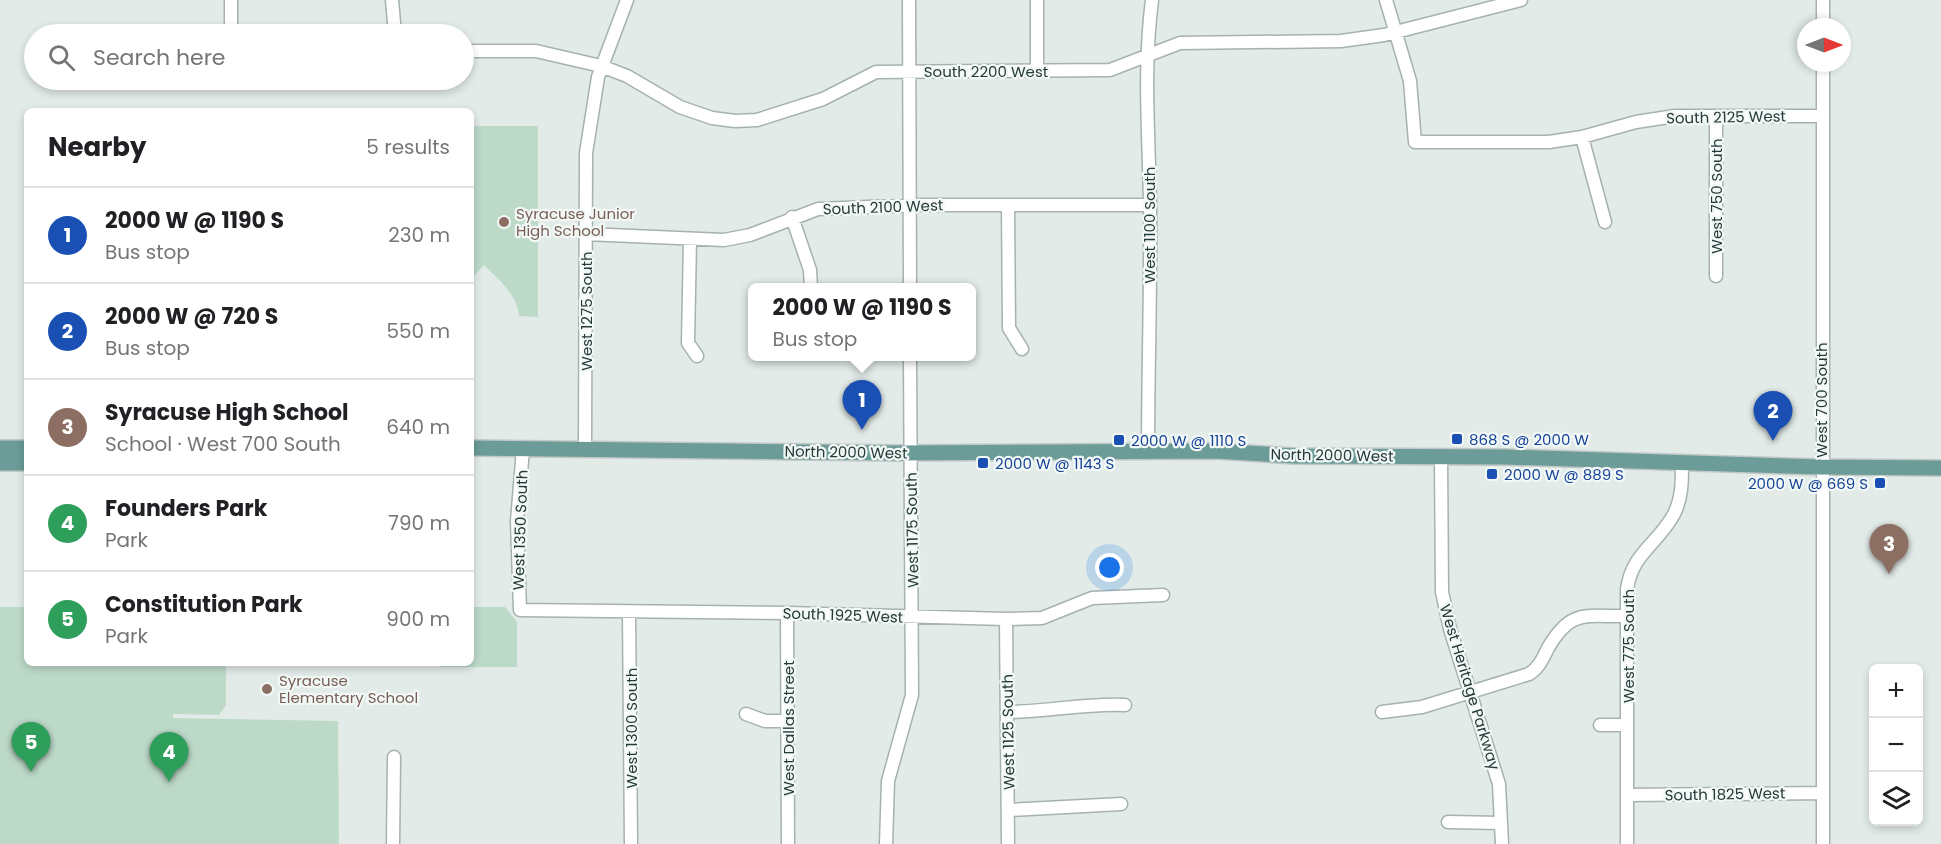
<!DOCTYPE html>
<meta charset="utf-8">
<style>
:root{--surface:#fff;--page:#f6f6f6;--text:#202124;--muted:#757577;--line:#e0e0e0;--accent:#ea580c}
body{margin:0;font-family:Poppins,sans-serif;background:var(--page);color:var(--text)}
.controls{position:absolute;right:18px;bottom:18px;display:grid;overflow:hidden;border-radius:9px;box-shadow:0 3px 9px #0003}
.controls button{width:54px;height:54px;display:grid;place-items:center;padding:0;border:0;border-bottom:2px solid var(--line);background:var(--surface);color:var(--text);font:30px sans-serif}
.compass{position:absolute;left:1797px;top:18px;width:54px;height:54px;border-radius:50%;background:var(--surface);box-shadow:0 3px 9px #0003;rotate:90deg}
.you{position:absolute;left:1110px;top:568px;width:21px;height:21px;margin:-15px;border:4px solid #fff;border-radius:50%;background:#1a73e8;box-shadow:0 0 0 9px #1a73e833}
.badge{display:grid;place-items:center;width:39px;height:39px;border-radius:50%;background:var(--accent);color:#fff;font-size:20px;font-weight:700}
.pin{position:absolute;translate:-50% -50px;filter:drop-shadow(0 2px 3px #0008)}
.pin::after{content:'';position:absolute;top:32px;width:21px;height:18px;background:inherit;clip-path:polygon(0 0,100% 0,50% 100%)}
.popup{position:absolute;left:748px;top:283px;width:228px;height:78px;box-sizing:border-box;display:grid;place-content:center;border-radius:9px;background:var(--surface);filter:drop-shadow(0 2px 4px #0005);font-size:20px;white-space:nowrap;color:var(--muted)}
.popup b{font-size:22px;color:var(--text)}
.popup::after{content:'';position:absolute;left:50%;top:100%;margin-left:-12px;border:12px solid transparent;border-top-color:var(--surface)}
.list{margin:0;padding:0;list-style:none}
h2{display:flex;justify-content:space-between;align-items:center;height:78px;margin:0;padding:0 24px;font-size:26px}
h2 small{font-size:20px;font-weight:400;color:var(--muted)}
.list li{display:grid;grid-template-columns:39px 1fr auto;gap:18px;align-items:center;box-sizing:border-box;height:96px;padding:0 24px;border-top:2px solid var(--line)}
.list b{display:block;font-size:22px;white-space:nowrap}
.list p{margin:0;font-size:20px;white-space:nowrap;color:var(--muted)}
.list em{font-size:20px;font-style:normal;color:var(--muted)}
.icon{flex:none;width:33px;height:33px;fill:none;stroke:currentColor;stroke-width:2;stroke-linecap:round;stroke-linejoin:round}
.map{position:relative;flex:none;width:1941px;height:844px;overflow:hidden}
.search{position:absolute;background:var(--surface);box-shadow:0 3px 9px #0003;left:24px;top:24px;width:450px;height:66px;display:flex;align-items:center;gap:15px;box-sizing:border-box;padding:0 21px;border-radius:33px;color:var(--muted);font-size:22px}
.panel{position:absolute;background:var(--surface);box-shadow:0 3px 9px #0003;left:24px;top:108px;width:450px;height:558px;border-radius:9px}
.map>svg:first-child{display:block}
.green{fill:#bddac9}
.lines{fill:none;stroke-linecap:round;stroke-linejoin:round}
.minor-casing{stroke:#a5b2b0;stroke-width:15}
.major-casing{stroke:#c2c8c7;stroke-width:18}
.minor{stroke:#fff;stroke-width:12}
.major{stroke:#6b9c97;stroke-width:15}
.education-dot{fill:#8d6e63;stroke:#f2f8f6;stroke-width:2}
.transit-dot{fill:#1a4fb4;stroke:#f2f8f6;stroke-width:2}
.labels{text-anchor:middle;dominant-baseline:central;stroke-width:4.5;stroke-linejoin:round;paint-order:stroke}
.street-label{font-size:15px;fill:#243a38;stroke:#f2f8f6}
.education-label{font-size:15px;fill:#785e54;stroke:#f2f8f6;text-anchor:start}
.transit-label{font-size:15px;fill:#164399;stroke:#f2f8f6;text-anchor:start}
</style>
<div class="map">
<svg width="1941" height="844" viewBox="0 0 1941 844">
<rect width="100%" height="100%" fill="#e2ebe8"/>
<!-- green -->
<path class="green" d="M471 126H538V317L519 316C517 294 499 280 484 265L471 279Z
M0 607H27V663H226V705L219 715 173 714V718L338 721 339 844H0Z
M471 607H505L517 622V667H440V663H471Z"/>
<g class="lines">
<defs>
<path id="minor" d="M231 0V34
M392 0 395 34
M909 0 910 288
M1386 0 1410 81 1415 142H1549L1582 137 1636 122 1675 116H1823
M1823 0V27
M464 51H536L601 66 627 76 680 107 712 118 735 121 757 120 823 99 876 72 1110 70 1180 43 1341 41 1384 35 1521 0
M1037 71V0
M1716 116V276
M1582 137 1605 222
M1008 205 1009 328 1022 349
M792 217 810 270 811 288
M586 234 724 240 750 235 818 209 918 205H1150
M690 240 688 343 697 356
M585 448 586 153 598 77 627 0
M523 449 517 521 520 610 787 613 1006 619 1042 618 1092 598 1163 595
M1148 451C1148 369 1151 287 1150 205 1149 135 1143 70 1152 0
M1441 457 1442 592 1450 629 1499 784 1502 844
M629 612 631 844
M787 613 788 844
M1006 619 1008 844
M1007 712C1047 712 1085 703 1125 705
M1382 712 1422 707 1529 674C1539 668 1543 658 1548 648 1571 608 1586 617 1627 616
M746 714 765 721H788
M1600 725H1627
M1627 795 1823 793
M1009 810 1121 804
M1448 822 1500 823
M393 844 394 757
M886 844 888 781 912 695 910 356
M1627 844V589C1632 553 1658 544 1674 514 1682 498 1682 482 1682 464
M1823 844V63"/>
<path id="major" d="M0 448H27
M471 448 896 453 1215 451 1295 456 1505 457 1821 467 1941 468
M0 463H27"/>
</defs>
<!-- minor casing -->
<use href="#minor" class="minor-casing"/>
<!-- major casing -->
<use href="#major" class="major-casing"/>
<!-- minor -->
<use href="#minor" class="minor"/>
<!-- major -->
<use href="#major" class="major"/>
</g>
<!-- markers -->
<g class="education-dot">
<circle cx="504" cy="222" r="6"/>
<circle cx="267" cy="689" r="6"/>
</g>
<g class="transit-dot">
<rect x="1451" y="433" width="12" height="12" rx="3"/>
<rect x="1113" y="434" width="12" height="12" rx="3"/>
<rect x="977" y="457" width="12" height="12" rx="3"/>
<rect x="1486" y="468" width="12" height="12" rx="3"/>
<rect x="1874" y="477" width="12" height="12" rx="3"/>
</g>
<g class="labels">
<!-- street labels -->
<g class="street-label">
<text x="986" y="71">South 2200 West</text>
<text transform="translate(1726 117) rotate(-1)">South 2125 West</text>
<text transform="translate(1716 196) rotate(-90)">West 750 South</text>
<text transform="translate(883 207) rotate(-2)">South 2100 West</text>
<text transform="translate(1149 225) rotate(-90)">West 1100 South</text>
<text transform="translate(586 311) rotate(-90)">West 1275 South</text>
<text transform="translate(1821 400) rotate(-90)">West 700 South</text>
<text transform="translate(846 452) rotate(1)">North 2000 West</text>
<text transform="translate(1332 455) rotate(1)">North 2000 West</text>
<text transform="translate(520 530) rotate(-88)">West 1350 South</text>
<text transform="translate(912 530) rotate(-91)">West 1175 South</text>
<text transform="translate(843 615) rotate(2)">South 1925 West</text>
<text transform="translate(1628 646) rotate(-90)">West 775 South</text>
<text transform="translate(1470 687) rotate(73)">West Heritage Parkway</text>
<text transform="translate(631 728) rotate(-90)">West 1300 South</text>
<text transform="translate(788 728) rotate(-90)">West Dallas Street</text>
<text transform="translate(1008 732) rotate(-91)">West 1125 South</text>
<text transform="translate(1725 794) rotate(-1)">South 1825 West</text>
</g>
<!-- education labels -->
<g class="education-label">
<text x="516" y="213">Syracuse Junior<tspan x="516" dy="17">High School</tspan></text>
<text x="279" y="680">Syracuse<tspan x="279" dy="17">Elementary School</tspan></text>
</g>
<!-- transit labels -->
<g class="transit-label">
<text x="1469" y="439">868 S @ 2000 W</text>
<text x="1131" y="440">2000 W @ 1110 S</text>
<text x="995" y="463">2000 W @ 1143 S</text>
<text x="1504" y="474">2000 W @ 889 S</text>
<text x="1868" y="483" text-anchor="end">2000 W @ 669 S</text>
</g>
</g>
</svg>
<div class="controls">
<button>+</button>
<button>−</button>
<button><svg class="icon" aria-label="layers" viewBox="0 0 24 24"><path d="M12 4l9 5-9 5-9-5zM3 14l9 5 9-5"/></svg></button>
</div>
<svg class="compass" viewBox="-18 -18 36 36"><path d="M0-13l5 13h-10z" fill="#e53935"/><path d="M0 13l5-13h-10z" fill="#757577"/></svg>
<div class="you"></div>
<div class="pin badge" style="left:862px;top:430px;background:#1a4fb4">1</div>
<div class="popup"><b>2000 W @ 1190 S</b>Bus stop</div>
<div class="pin badge" style="left:1773px;top:441px;background:#1a4fb4">2</div>
<div class="pin badge" style="left:1889px;top:574px;background:#8d6e63">3</div>
<div class="pin badge" style="left:169px;top:782px;background:#2e9e5b">4</div>
<div class="pin badge" style="left:31px;top:772px;background:#2e9e5b">5</div>
<div class="search"><svg class="icon" aria-label="search" viewBox="0 0 24 24"><circle cx="10" cy="10" r="6"/><path d="M15 15l6 6"/></svg>Search here</div>
<section class="panel">
<h2>Nearby<small>5 results</small></h2>
<ul class="list">
<li><span class="badge" style="background:#1a4fb4">1</span><div><b>2000 W @ 1190 S</b><p>Bus stop</p></div><em>230 m</em></li>
<li><span class="badge" style="background:#1a4fb4">2</span><div><b>2000 W @ 720 S</b><p>Bus stop</p></div><em>550 m</em></li>
<li><span class="badge" style="background:#8d6e63">3</span><div><b>Syracuse High School</b><p>School · West 700 South</p></div><em>640 m</em></li>
<li><span class="badge" style="background:#2e9e5b">4</span><div><b>Founders Park</b><p>Park</p></div><em>790 m</em></li>
<li><span class="badge" style="background:#2e9e5b">5</span><div><b>Constitution Park</b><p>Park</p></div><em>900 m</em></li>
</ul>
</section>
</div>
